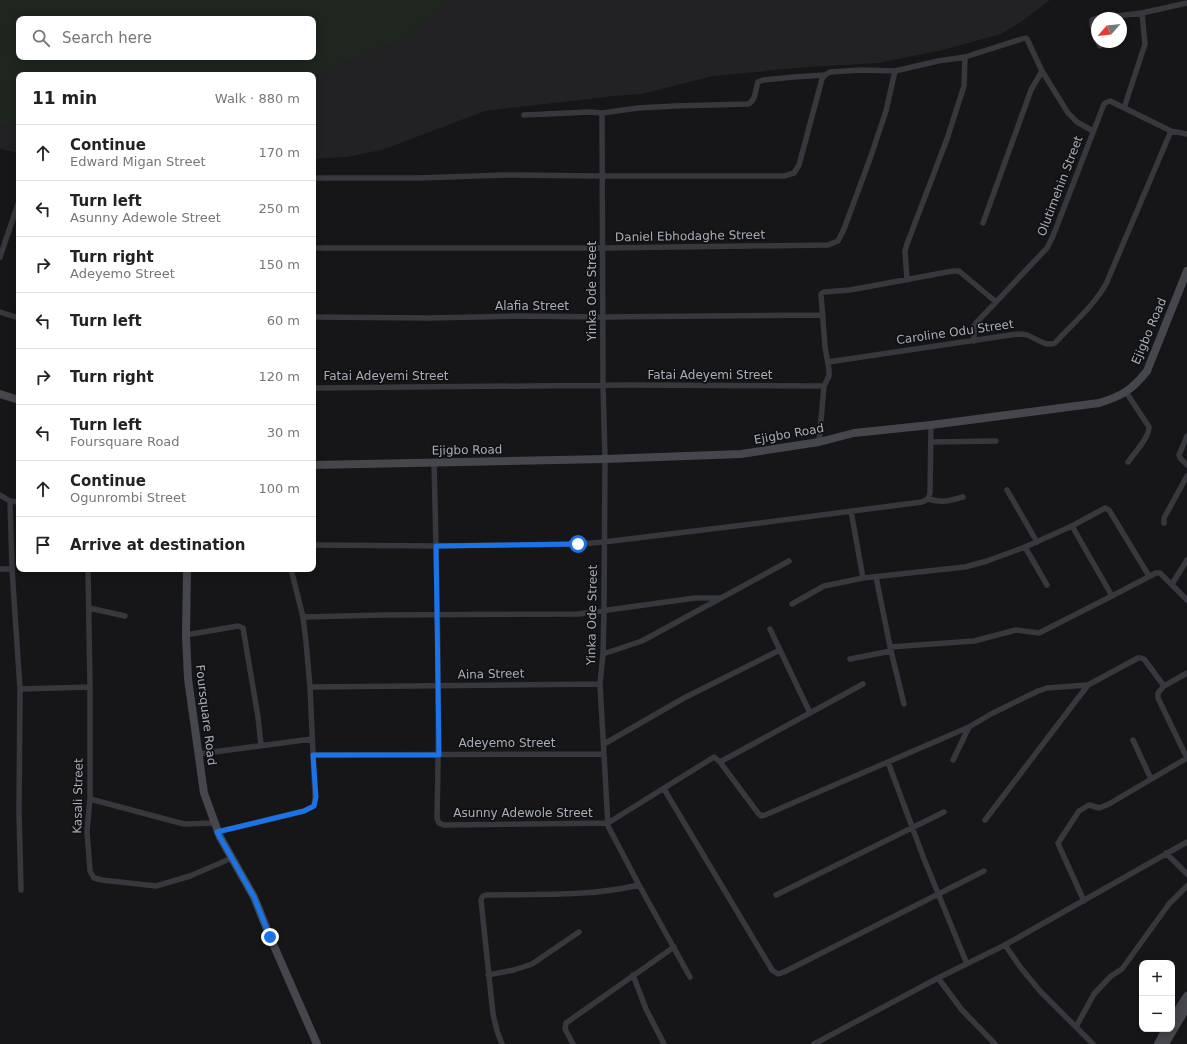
<!DOCTYPE html>
<meta charset="utf-8">
<style>
:root{--surface:#fff;--page:#f6f6f6;--text:#222;--muted:#767676;--line:#e0e0e0}
body{margin:0;font-family:"DejaVu Sans",sans-serif;background:var(--page);color:var(--text)}
.controls{position:absolute;right:12px;bottom:12px;display:grid;overflow:hidden;border-radius:8px;box-shadow:0 2px 10px #0003}
.controls button{width:36px;height:36px;display:grid;place-items:center;padding:0;border:0;border-bottom:1px solid var(--line);background:var(--surface);color:var(--text);font:20px sans-serif}
.compass{position:absolute;left:1091px;top:12px;width:36px;height:36px;border-radius:50%;background:var(--surface);box-shadow:0 2px 10px #0003;rotate:242deg}
.stop{position:absolute;width:12px;height:12px;margin:-9px;border:3px solid #1a73e8;border-radius:50%;background:#fff}
.stop.end{background:#1a73e8;border-color:#fff;box-shadow:0 1px 4px #0008}
.list{margin:0;padding:0;list-style:none}
h2{display:flex;justify-content:space-between;align-items:center;height:52px;margin:0;padding:0 16px;font-size:17px}
h2 small{font-size:13px;font-weight:400;color:var(--muted)}
.list li{display:grid;grid-template-columns:26px 1fr auto;gap:12px;align-items:center;box-sizing:border-box;height:56px;padding:0 16px;border-top:1px solid var(--line)}
.list b{display:block;font-size:15px;white-space:nowrap}
.list p{margin:0;font-size:13px;white-space:nowrap;color:var(--muted)}
.list em{font-size:13px;font-style:normal;color:var(--muted)}
.icon{flex:none;width:22px;height:22px;fill:none;stroke:currentColor;stroke-width:2;stroke-linecap:round;stroke-linejoin:round}
.map{position:relative;flex:none;width:1187px;height:1044px;overflow:hidden}
.search{position:absolute;background:var(--surface);box-shadow:0 2px 10px #0003;left:16px;top:16px;width:300px;height:44px;display:flex;align-items:center;gap:10px;box-sizing:border-box;padding:0 14px;border-radius:8px;color:var(--muted);font-size:15px}
.panel{position:absolute;background:var(--surface);box-shadow:0 2px 10px #0003;left:16px;top:72px;width:300px;height:500px;border-radius:8px}
.map>svg:first-child{display:block}
.built{fill:#222225;fill-rule:evenodd}
.green{fill:#1e261f;fill-rule:evenodd}
.lines{fill:none;stroke-linecap:round;stroke-linejoin:round}
.street{stroke:#37383d;stroke-width:5.5}
.secondary{stroke:#45474d;stroke-width:8}
.route{stroke:#1a73e8;stroke-width:5}
.labels{text-anchor:middle;dominant-baseline:central;stroke-width:3.5;stroke-linejoin:round;paint-order:stroke}
.street-label{font-size:12px;fill:#a8adb8;stroke:#111113}
</style>
<div class="map">
<svg width="1187" height="1044" viewBox="0 0 1187 1044">
<rect width="100%" height="100%" fill="#161618"/>
<!-- built -->
<path class="built" d="M0 0H1050L1024 20 1001 34 943 50 878 63 808 67 713 76 642 94 614 96 485 111 382 150 346 157 313 159V75H19V153L0 149ZM19 19H313V57H19Z"/>
<!-- green -->
<path class="green" d="M0 0H449L407 37 313 75H19V122L0 125ZM19 19H313V57H19Z"/>
<g class="lines">
<!-- street -->
<path class="street" d="M1097 18 1092 20V26L1097 40
M1099 18 1142 13 1187 3
M1098 42 1100 46
M965 57 1025 38 1027 39 1042 71 1068 113 1077 122 1093 131
M1124 108 1145 44 1142 13
M602 113 603 385 605 459 604 611 603 654 600 684 608 826 639 885 690 977
M524 115 590 112 602 113 638 108 675 106 748 104C756 100 755 91 758 82L763 80 794 77 825 75
M313 178H418L505 175 601 176H784L794 173 799 165 822 79 825 75 830 72 861 70 895 71 938 61 965 57 964 86 947 139 907 244 905 251 907 280
M983 223 1031 90 1042 71
M313 248H603L828 245 838 241 844 229 871 156 886 111 895 71
M0 257 19 201
M0 312 19 318
M313 317 429 318 516 316 602 317 823 315
M974 341V326L977 322 1047 248 1053 236 1104 104 1107 102 1110 101 1171 131 1187 134
M828 362 1017 334C1021 334 1024 334 1027 335 1036 338 1045 347 1055 343 1072 324 1093 307 1106 284L1171 131
M313 388 628 385 824 386
M1126 392 1149 427C1149 438 1135 452 1128 462
M1187 436 1179 455 1180 458 1187 465
M819 442 824 386 829 376V370L825 347 821 294 824 292 850 290 953 271H959L996 302
M932 442 996 441
M434 463C437 581 440 700 437 818L439 823 444 825 608 823 714 757 720 762 758 813 761 816 765 815 969 727 991 714 1038 691 1047 688 1088 685
M1007 490 1037 542
M0 495 10 501 19 502
M928 499C942 503 949 501 963 497
M10 501 12 569 20 689 19 812 21 890
M851 511 863 578
M1164 523V518L1187 476
M1072 526 1112 596
M313 545 436 546 578 544 604 542 752 524 922 502 928 499 930 493 931 425
M1025 547 1047 585
M0 569H12
M88 569 90 687V799L87 831 90 871 94 878 102 880 156 886 190 876 232 858
M876 577 891 651 904 704
M1172 584 1187 560
M792 604 824 586 863 578 965 567 987 561 1025 547 1072 526 1105 508 1109 510 1149 576
M89 608 125 616
M303 617 384 615 579 614 695 598H720
M770 629 810 713
M186 635 238 626 243 628 258 717 261 745
M890 647 974 641 1016 630 1039 633 1112 596 1156 573H1160L1187 600
M603 654 642 641 789 561
M850 659 891 651
M1187 673 1164 686 1158 693V698L1187 758
M310 687 600 684
M20 689 90 687
M1133 740 1151 779
M604 744 684 698 780 650
M198 754 312 739
M313 755 604 754
M953 760 969 727
M720 762 863 684
M888 762 924 859 967 964
M664 789 772 970 778 974 784 972 984 871
M90 799 184 824 215 823
M985 820 1088 685 1138 658H1141L1144 659 1164 686
M217 832 304 811 314 806 315 797 310 687 306 642 303 617 291 569
M1166 853 1187 874
M776 895 944 812
M1084 901 1060 848 1058 843 1079 811 1089 805 1099 808 1109 804 1187 758
M1005 945 1021 968 1040 991 1093 1044
M488 975 514 970 532 964 579 932
M633 975 646 1009 664 1044
M938 978 962 1010 995 1044
M1076 1027 1094 994 1111 976 1122 969 1169 904 1187 886
M502 1044 497 1031 493 1014 481 900 483 896 486 895C537 894 588 897 639 885
M573 1044 565 1029 566 1023 674 947
M814 1044 938 978 1005 945 1187 842"/>
<!-- secondary -->
<path class="secondary" d="M0 394 19 400
M313 465 605 459 741 454 819 442 854 433 931 425 1099 403C1122 396 1132 390 1147 371L1187 271
M187 569 186 635 188 679 204 793 220 837 254 897 270 937 317 1044
M1172 1019 1187 996
M1158 1044 1166 1029
M1165 1044 1187 1007"/>
</g>
<g class="lines">
<!-- route -->
<path class="route" d="M270 937 254 897 217 832 304 811 314 806 316 797 313 755H439L436 546 578 544"/>
</g>
<g class="labels">
<!-- street labels -->
<g class="street-label">
<text transform="translate(1060 186) rotate(-69)">Olutimehin Street</text>
<text transform="translate(690 236) rotate(-1)">Daniel Ebhodaghe Street</text>
<text transform="translate(592 291) rotate(-90)">Yinka Ode Street</text>
<text x="532" y="306">Alafia Street</text>
<text transform="translate(1149 331) rotate(-67)">Ejigbo Road</text>
<text transform="translate(955 332) rotate(-8)">Caroline Odu Street</text>
<text x="710" y="375">Fatai Adeyemi Street</text>
<text x="386" y="376">Fatai Adeyemi Street</text>
<text transform="translate(789 434) rotate(-10)">Ejigbo Road</text>
<text transform="translate(467 450) rotate(-1)">Ejigbo Road</text>
<text transform="translate(592 615) rotate(-89)">Yinka Ode Street</text>
<text transform="translate(491 674) rotate(-1)">Aina Street</text>
<text transform="translate(206 715) rotate(83)">Foursquare Road</text>
<text x="507" y="743">Adeyemo Street</text>
<text transform="translate(78 796) rotate(-89)">Kasali Street</text>
<text x="523" y="813">Asunny Adewole Street</text>
</g>
</g>
</svg>
<div class="controls">
<button>+</button>
<button>−</button>
</div>
<svg class="compass" viewBox="-18 -18 36 36"><path d="M0-13l5 13h-10z" fill="#e53935"/><path d="M0 13l5-13h-10z" fill="#767676"/></svg>
<div class="stop" style="left:578px;top:544px"></div>
<div class="stop end" style="left:270px;top:937px"></div>
<div class="search"><svg class="icon" aria-label="search" viewBox="0 0 24 24"><circle cx="10" cy="10" r="6"/><path d="M15 15l6 6"/></svg>Search here</div>
<section class="panel">
<h2>11 min<small>Walk · 880 m</small></h2>
<ul class="list">
<li><svg class="icon" aria-label="ahead" viewBox="0 0 24 24"><path d="M12 20V5M6 11l6-6 6 6"/></svg><div><b>Continue</b><p>Edward Migan Street</p></div><em>170 m</em></li>
<li><svg class="icon" aria-label="left" viewBox="0 0 24 24"><path d="M17 20v-9H6M10 6l-5 5 5 5"/></svg><div><b>Turn left</b><p>Asunny Adewole Street</p></div><em>250 m</em></li>
<li><svg class="icon" aria-label="right" viewBox="0 0 24 24"><path d="M7 20v-9h11M14 6l5 5-5 5"/></svg><div><b>Turn right</b><p>Adeyemo Street</p></div><em>150 m</em></li>
<li><svg class="icon" aria-label="left" viewBox="0 0 24 24"><path d="M17 20v-9H6M10 6l-5 5 5 5"/></svg><div><b>Turn left</b></div><em>60 m</em></li>
<li><svg class="icon" aria-label="right" viewBox="0 0 24 24"><path d="M7 20v-9h11M14 6l5 5-5 5"/></svg><div><b>Turn right</b></div><em>120 m</em></li>
<li><svg class="icon" aria-label="left" viewBox="0 0 24 24"><path d="M17 20v-9H6M10 6l-5 5 5 5"/></svg><div><b>Turn left</b><p>Foursquare Road</p></div><em>30 m</em></li>
<li><svg class="icon" aria-label="ahead" viewBox="0 0 24 24"><path d="M12 20V5M6 11l6-6 6 6"/></svg><div><b>Continue</b><p>Ogunrombi Street</p></div><em>100 m</em></li>
<li><svg class="icon" aria-label="arrive" viewBox="0 0 24 24"><path d="M6 21V4h12l-3 4 3 4H6"/></svg><div><b>Arrive at destination</b></div></li>
</ul>
</section>
</div>
